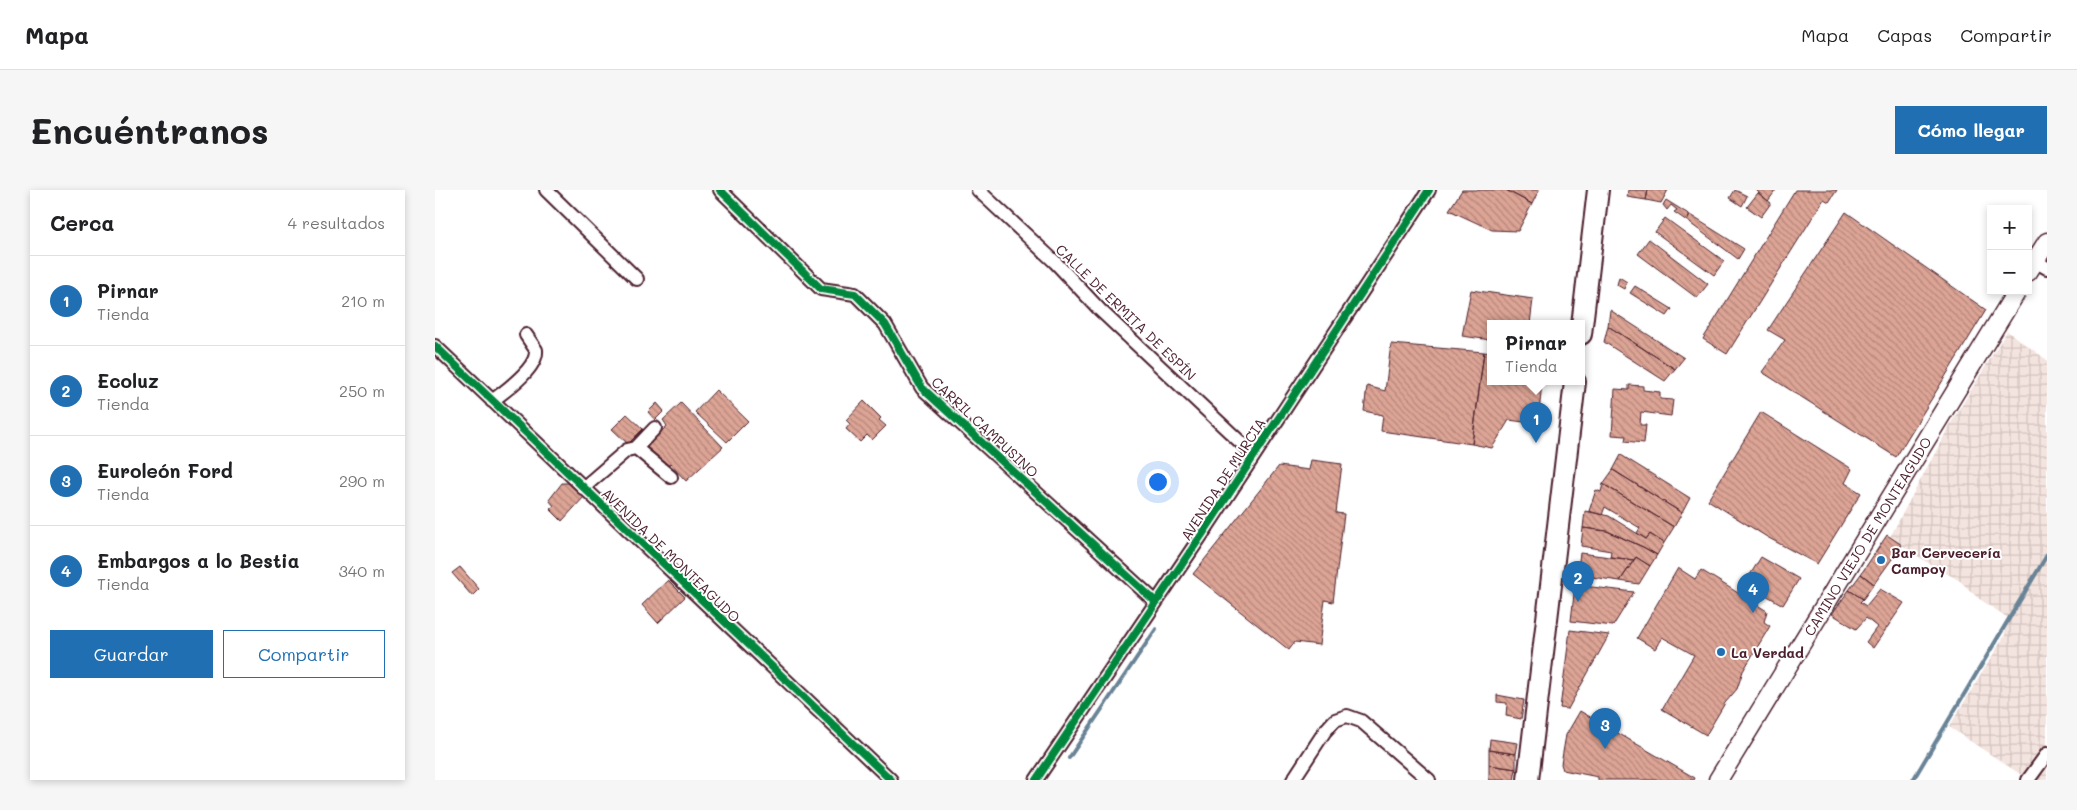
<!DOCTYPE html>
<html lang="es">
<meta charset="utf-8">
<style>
:root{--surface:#fff;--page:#f6f6f6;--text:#202124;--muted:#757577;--line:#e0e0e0;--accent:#1f6fb2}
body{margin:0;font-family:Mali,sans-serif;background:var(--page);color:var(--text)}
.controls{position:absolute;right:15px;top:15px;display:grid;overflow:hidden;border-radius:0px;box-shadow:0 2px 8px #0003}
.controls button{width:45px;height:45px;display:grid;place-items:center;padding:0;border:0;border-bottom:1px solid var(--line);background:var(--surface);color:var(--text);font:25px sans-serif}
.you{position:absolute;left:722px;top:291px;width:18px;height:18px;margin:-12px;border:4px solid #fff;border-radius:50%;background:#1a73e8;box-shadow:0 0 0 8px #1a73e833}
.badge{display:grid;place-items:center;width:32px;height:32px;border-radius:50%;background:var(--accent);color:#fff;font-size:16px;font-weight:700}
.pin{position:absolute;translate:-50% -41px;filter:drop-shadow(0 1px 2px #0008)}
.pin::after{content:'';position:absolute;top:26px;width:18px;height:15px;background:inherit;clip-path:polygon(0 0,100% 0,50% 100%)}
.popup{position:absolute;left:1052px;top:130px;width:98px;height:65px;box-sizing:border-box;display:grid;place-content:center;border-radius:0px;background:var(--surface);filter:drop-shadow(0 1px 4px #0005);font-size:16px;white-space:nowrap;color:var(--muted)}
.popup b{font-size:19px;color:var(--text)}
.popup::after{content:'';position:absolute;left:50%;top:100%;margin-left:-10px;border:10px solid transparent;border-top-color:var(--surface)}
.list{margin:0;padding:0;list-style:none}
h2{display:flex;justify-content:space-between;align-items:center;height:65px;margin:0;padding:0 20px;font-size:21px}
h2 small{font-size:16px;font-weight:400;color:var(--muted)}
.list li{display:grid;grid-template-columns:32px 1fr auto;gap:15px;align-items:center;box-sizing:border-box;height:90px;padding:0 20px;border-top:1px solid var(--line)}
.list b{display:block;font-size:19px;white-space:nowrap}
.list p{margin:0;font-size:16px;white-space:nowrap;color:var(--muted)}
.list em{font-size:16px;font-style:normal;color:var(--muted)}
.actions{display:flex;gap:10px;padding:15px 20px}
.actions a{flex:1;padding:11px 0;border:1px solid var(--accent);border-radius:0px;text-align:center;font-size:18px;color:var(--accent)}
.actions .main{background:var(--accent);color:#fff}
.map{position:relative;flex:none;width:1612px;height:590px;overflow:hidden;border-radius:0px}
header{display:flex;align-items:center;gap:30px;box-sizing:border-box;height:70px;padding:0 25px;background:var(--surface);border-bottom:1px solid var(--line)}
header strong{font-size:24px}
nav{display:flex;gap:28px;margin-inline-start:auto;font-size:18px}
.intro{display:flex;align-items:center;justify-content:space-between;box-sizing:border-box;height:120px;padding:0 30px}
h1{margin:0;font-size:35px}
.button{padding:12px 22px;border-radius:0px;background:var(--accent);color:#fff;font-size:18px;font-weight:700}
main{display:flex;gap:30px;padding:0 30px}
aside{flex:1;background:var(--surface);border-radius:0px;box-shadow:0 2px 8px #0003}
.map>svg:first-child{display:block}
.industrial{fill:url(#industrial-grid)}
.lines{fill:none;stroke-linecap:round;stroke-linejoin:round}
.stream{stroke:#698396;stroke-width:4}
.building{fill:url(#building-back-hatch);stroke:#4a1f2b}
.street-casing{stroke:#4a1f2b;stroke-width:16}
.secondary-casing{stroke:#4a1f2b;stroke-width:21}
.primary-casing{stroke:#4a1f2b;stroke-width:24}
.street{stroke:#fff;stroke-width:12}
.secondary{stroke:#fff;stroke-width:18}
.primary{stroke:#fff;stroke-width:20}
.cycleway-casing{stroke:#fff;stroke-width:11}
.cycleway{stroke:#00873e;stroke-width:8}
.poi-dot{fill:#1f6fb2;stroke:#fff;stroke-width:2}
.labels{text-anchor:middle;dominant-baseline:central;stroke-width:4;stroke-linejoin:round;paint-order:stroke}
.street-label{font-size:14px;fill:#4a1f2b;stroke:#fff}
.poi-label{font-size:14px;font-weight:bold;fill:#4a1f2b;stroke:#fff;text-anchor:start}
</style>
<header>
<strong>Mapa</strong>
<nav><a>Mapa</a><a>Capas</a><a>Compartir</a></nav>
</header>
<div class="intro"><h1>Encuéntranos</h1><a class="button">Cómo llegar</a></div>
<main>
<aside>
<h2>Cerca<small>4 resultados</small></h2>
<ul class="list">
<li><span class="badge">1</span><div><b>Pirnar</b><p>Tienda</p></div><em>210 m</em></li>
<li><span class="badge">2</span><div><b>Ecoluz</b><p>Tienda</p></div><em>250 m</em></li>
<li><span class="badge">3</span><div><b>Euroleón Ford</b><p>Tienda</p></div><em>290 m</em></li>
<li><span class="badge">4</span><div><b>Embargos a lo Bestia</b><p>Tienda</p></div><em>340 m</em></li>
</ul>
<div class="actions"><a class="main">Guardar</a><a>Compartir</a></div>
</aside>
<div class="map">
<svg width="1612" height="590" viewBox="0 0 1612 590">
<defs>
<pattern id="industrial-grid" width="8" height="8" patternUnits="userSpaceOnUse" patternTransform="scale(1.25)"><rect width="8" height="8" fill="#f4e4df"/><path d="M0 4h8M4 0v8" fill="none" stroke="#d3c3c0"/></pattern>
<pattern id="building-back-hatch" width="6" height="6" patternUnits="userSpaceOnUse" patternTransform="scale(1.25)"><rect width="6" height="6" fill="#dca495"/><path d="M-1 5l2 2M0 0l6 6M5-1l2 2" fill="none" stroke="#b4857a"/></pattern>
</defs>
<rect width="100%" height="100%" fill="#fff"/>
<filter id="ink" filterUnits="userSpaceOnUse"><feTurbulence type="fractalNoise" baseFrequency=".02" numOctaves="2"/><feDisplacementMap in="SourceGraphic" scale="10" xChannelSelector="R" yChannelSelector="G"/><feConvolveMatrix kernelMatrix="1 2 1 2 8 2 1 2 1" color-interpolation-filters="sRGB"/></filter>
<g filter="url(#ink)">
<!-- industrial -->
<path class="industrial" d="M1572 141 1612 170V590H1594L1514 537 1570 445 1569 434 1573 428 1543 408 1525 391 1490 371 1455 347 1516 233Z"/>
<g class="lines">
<!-- stream -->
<path class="stream" d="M634 568 721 439
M1478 590 1612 365"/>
</g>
<!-- building -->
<path class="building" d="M1027 0H1071L1097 14 1083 41 1057 40 1014 20Z
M1071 0H1104L1097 14Z
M1193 0H1213L1211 10 1192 7Z
M1213 0H1233L1226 13 1211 10Z
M1300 0 1312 6 1307 16 1295 8Z
M1321 0H1341L1333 11Z
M1360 0H1402L1394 12 1389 9 1292 164 1268 149Z
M1323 3 1336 13 1326 27 1312 17Z
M1231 10 1255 25 1252 31 1239 22 1242 20 1236 15 1232 20 1228 15Z
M1411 22 1551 120 1461 267 1327 182 1350 150 1333 140Z
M1255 25 1309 59 1303 69 1252 31Z
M1230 28 1289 71 1279 85 1220 42Z
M1214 49 1273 94 1262 108 1203 64Z
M1184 87 1192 92 1189 99 1182 95Z
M1200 96 1237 119 1232 126 1195 103Z
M1036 100 1098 109 1095 134H1056V150L1027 146Z
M1175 120 1249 168 1240 179 1173 136Z
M1173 136 1240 179 1230 191 1169 152Z
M956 154 1049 162 1037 254 946 241 948 225 929 221 932 196 950 201Z
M1049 162 1056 163V192H1107L1103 234 1074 230 1057 258 1037 254Z
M1194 195 1208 196V200L1225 202V209L1238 210 1236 226 1206 222 1205 235H1211L1209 253 1190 251 1191 246 1177 245 1180 199 1194 200Z
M281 200 313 231 292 252 260 222Z
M429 211 446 228 444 230 451 236 437 250 432 245 425 252 411 239 415 234 411 230Z
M222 213 229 221 220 230 213 222Z
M246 213 288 257 251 291 235 274 230 278 210 257 232 236 228 230Z
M1326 222 1417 279 1410 293 1426 303 1382 374 1332 347 1273 310Z
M192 224 208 239 193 254 177 239Z
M1186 265 1255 308 1247 323 1178 280Z
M876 270 907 274 901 323 909 324 898 412 890 410 884 455 860 452 854 460 758 384 844 276 874 280Z
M1178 280 1247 323 1239 337 1168 294Z
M127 293H133L149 307 127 331 115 319 119 316 114 310Z
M1168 294 1239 337 1229 353 1215 344 1211 349 1202 343 1205 338 1170 317 1167 325 1154 321 1161 300 1166 302Z
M1150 321 1174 326 1211 349 1215 344 1229 353 1222 365 1208 357 1172 341 1148 338Z
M1148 338 1172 341 1208 357 1222 365 1215 376 1201 367 1199 370 1175 367 1176 361 1146 356Z
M1452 345 1467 355 1439 394 1426 384Z
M1145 363 1175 367 1199 370 1185 391 1142 385Z
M1201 367 1215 376 1204 394 1185 391Z
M1326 367 1364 389 1348 415 1310 393Z
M25 377 44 399 37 406 17 383Z
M1243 378 1260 389 1266 380 1332 421 1329 432 1335 436 1308 481 1302 499 1290 513 1271 545 1227 519 1259 465 1227 447 1220 459 1202 448Z
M1426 384 1439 394 1428 409 1414 400Z
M233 390 250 407 223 433 207 415Z
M1140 395 1199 402 1178 436 1136 431Z
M1445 399 1469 413 1438 458 1431 452 1442 437 1431 428 1421 439 1397 424 1414 400 1428 409 1425 412 1431 416Z
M1135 440 1174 445 1133 519 1125 518Z
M1062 505 1089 510 1086 529 1071 526 1072 513 1062 512Z
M1145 521 1260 588 1259 590H1163V587L1128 580 1126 574 1131 545Z
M1055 549 1083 553 1081 564 1054 560Z
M1054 560 1081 564V579L1054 575Z
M1054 575 1081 579 1079 590H1054Z"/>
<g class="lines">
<defs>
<path id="street" d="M111 0 202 89
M285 0 386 99 420 104 450 134 487 198 721 412
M543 0 620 72 665 120 819 265
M1600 71 1612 78
M0 156 456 590
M57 211C70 201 103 178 101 160L91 145
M201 258 236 287
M148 298 192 260 201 258 220 238
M601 590 768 343 994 0
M858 590 890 541 900 530 912 526 926 531 994 590
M1593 590 1612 564"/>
<g id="secondary">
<path d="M1593 82 1612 52"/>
<path id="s1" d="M1283 590 1582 101"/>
</g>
<path id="primary" d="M1146 144 1163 0
M1093 590 1140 192"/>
</defs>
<!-- street casing -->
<use href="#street" class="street-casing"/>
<!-- secondary casing -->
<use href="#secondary" class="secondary-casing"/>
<!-- primary casing -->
<use href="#primary" class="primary-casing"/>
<!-- street -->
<use href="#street" class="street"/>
<!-- secondary -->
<use href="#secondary" class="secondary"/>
<!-- primary -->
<use href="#primary" class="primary"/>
<defs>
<path id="cycleway" d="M285 0 386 99 420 104 450 134 487 198 721 412
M0 156 456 590
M601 590 768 343 994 0"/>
</defs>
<!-- cycleway casing -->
<use href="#cycleway" class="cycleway-casing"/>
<!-- cycleway -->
<use href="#cycleway" class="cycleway"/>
</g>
</g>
<!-- markers -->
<g class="poi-dot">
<circle cx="1446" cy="370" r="5"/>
<circle cx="1286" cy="462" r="5"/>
</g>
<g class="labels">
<!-- street labels -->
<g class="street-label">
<text transform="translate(691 122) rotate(44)">CALLE DE ERMITA DE ESPÍN</text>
<text transform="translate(550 237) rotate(43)">CARRIL CAMPUSINO</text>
<text transform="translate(788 289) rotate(-57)">AVENIDA DE MURCIA</text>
<text stroke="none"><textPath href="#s1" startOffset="286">CAMINO VIEJO DE MONTEAGUDO</textPath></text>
<text transform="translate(236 365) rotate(44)">AVENIDA DE MONTEAGUDO</text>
</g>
<!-- poi labels -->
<g class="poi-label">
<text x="1456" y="362">Bar Cervecería<tspan x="1456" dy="16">Campoy</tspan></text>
<text x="1296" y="462">La Verdad</text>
</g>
</g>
</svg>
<div class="controls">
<button>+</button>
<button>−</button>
</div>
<div class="you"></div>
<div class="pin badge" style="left:1101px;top:253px">1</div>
<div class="popup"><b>Pirnar</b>Tienda</div>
<div class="pin badge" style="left:1143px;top:412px">2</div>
<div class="pin badge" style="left:1170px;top:559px">3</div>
<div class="pin badge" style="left:1318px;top:423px">4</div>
</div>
</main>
